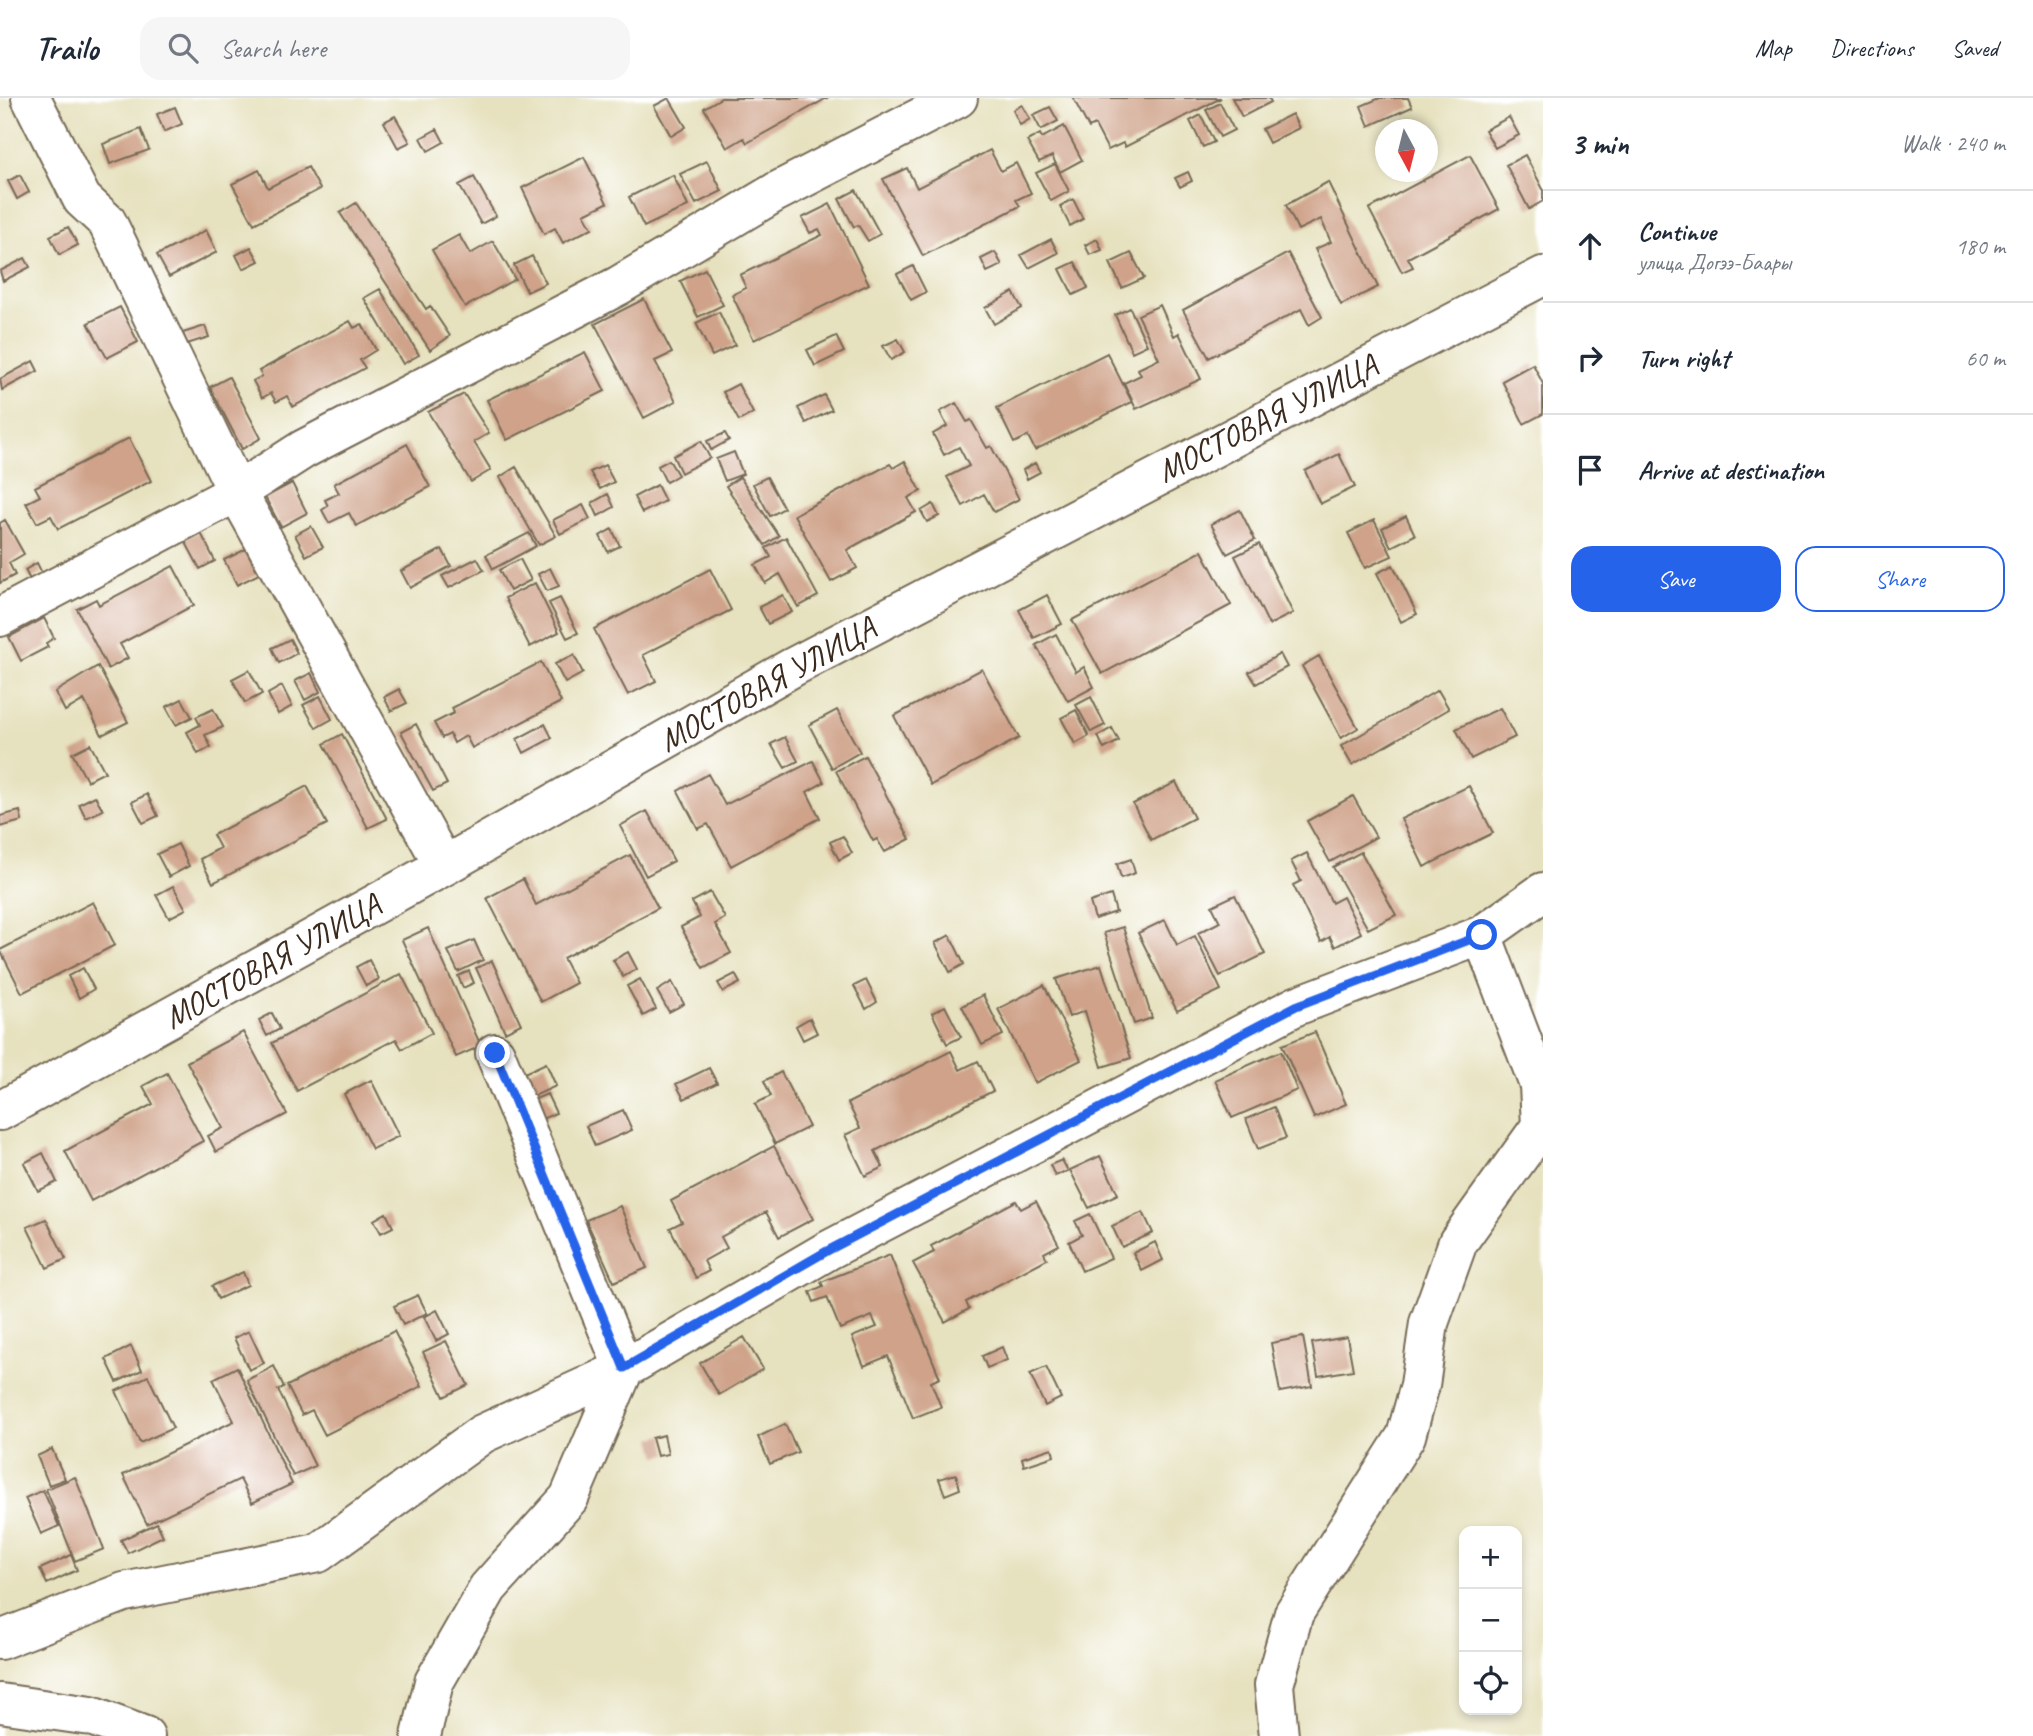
<!DOCTYPE html>
<meta charset="utf-8">
<style>
:root{--surface:#fff;--page:#f6f6f7;--text:#1f2937;--muted:#747a83;--line:#e0e1e3;--accent:#2563eb}
body{margin:0;font-family:Caveat,sans-serif;background:var(--page);color:var(--text)}
.controls{position:absolute;right:21px;bottom:21px;display:grid;overflow:hidden;border-radius:14px;box-shadow:0 4px 10px #0003}
.controls button{width:63px;height:63px;display:grid;place-items:center;padding:0;border:0;border-bottom:2px solid var(--line);background:var(--surface);color:var(--text);font:35px sans-serif}
.compass{position:absolute;left:1375px;top:21px;width:63px;height:63px;border-radius:50%;background:var(--surface);box-shadow:0 4px 10px #0003;rotate:173deg}
.stop{position:absolute;width:21px;height:21px;margin:-16px;border:5px solid #2563eb;border-radius:50%;background:#fff}
.stop.end{background:#2563eb;border-color:#fff;box-shadow:0 2px 7px #0008}
.list{margin:0;padding:0;list-style:none}
h2{display:flex;justify-content:space-between;align-items:center;height:91px;margin:0;padding:0 28px;font-size:30px}
h2 small{font-size:23px;font-weight:400;color:var(--muted)}
.list li{display:grid;grid-template-columns:46px 1fr auto;gap:21px;align-items:center;box-sizing:border-box;height:112px;padding:0 28px;border-top:2px solid var(--line)}
.list b{display:block;font-size:26px;white-space:nowrap}
.list p{margin:0;font-size:23px;white-space:nowrap;color:var(--muted)}
.list em{font-size:23px;font-style:normal;color:var(--muted)}
.actions{display:flex;gap:14px;padding:21px 28px}
.actions a{flex:1;padding:16px 0;border:2px solid var(--accent);border-radius:21px;text-align:center;font-size:24px;color:var(--accent)}
.actions .main{background:var(--accent);color:#fff}
.icon{flex:none;width:38px;height:38px;fill:none;stroke:currentColor;stroke-width:2;stroke-linecap:round;stroke-linejoin:round}
.map{position:relative;flex:none;width:1543px;height:1638px;overflow:hidden}
header{display:flex;align-items:center;gap:42px;box-sizing:border-box;height:98px;padding:0 35px;background:var(--surface);border-bottom:2px solid var(--line)}
header strong{font-size:33px}
nav{display:flex;gap:38px;margin-inline-start:auto;font-size:24px}
.search{width:490px;height:63px;background:var(--page);display:flex;align-items:center;gap:18px;box-sizing:border-box;padding:0 24px;border-radius:21px;color:var(--muted);font-size:26px}
main{display:flex}
aside{flex:1;background:var(--surface)}
.map>svg:first-child{display:block}
.building{fill:#cfa289}
.lines{fill:none;stroke-linecap:round;stroke-linejoin:round}
.minor-casing{stroke:#776a56;stroke-width:42}
.minor{stroke:#fff;stroke-width:38}
.route{stroke:#2563eb;stroke-width:9}
.labels{text-anchor:middle;dominant-baseline:central;stroke-width:5;stroke-linejoin:round;paint-order:stroke}
.street-label{font-size:33px;fill:#3b2a1e;stroke:#fff}
</style>
<header>
<strong>Trailo</strong>
<div class="search"><svg class="icon" aria-label="search" viewBox="0 0 24 24"><circle cx="10" cy="10" r="6"/><path d="M15 15l6 6"/></svg>Search here</div>
<nav><a>Map</a><a>Directions</a><a>Saved</a></nav>
</header>
<main>
<div class="map">
<svg width="1543" height="1638" viewBox="0 0 1543 1638">
<rect width="100%" height="100%" fill="#fff"/>
<filter id="ink" filterUnits="userSpaceOnUse"><feTurbulence type="fractalNoise" baseFrequency=".0143" numOctaves="2"/><feDisplacementMap in="SourceGraphic" scale="14" xChannelSelector="R" yChannelSelector="G"/><feConvolveMatrix kernelMatrix="1 2 1 2 8 2 1 2 1" color-interpolation-filters="sRGB"/></filter>
<filter id="wash" filterUnits="userSpaceOnUse"><feTurbulence type="fractalNoise" baseFrequency=".00686" numOctaves="4" result="noise"/><feDisplacementMap in="SourceGraphic" scale="28" xChannelSelector="R" yChannelSelector="G"/><feGaussianBlur stdDeviation="1.57" result="paint"/><feColorMatrix in="noise" values="0 0 0 0 0 0 0 0 0 0 0 0 0 0 0 0 0 1.4 0 .05"/><feComposite in="paint" operator="in"/></filter>
<g filter="url(#wash)">
<rect width="100%" height="100%" fill="#e6e1be"/>
<g id="blocks">
<!-- building -->
<path class="building" d="M669 0 686 29 671 38 654 8Z
M721 0H827L747 45 744 40 727 50 704 10Z
M1073 0H1221L1125 49 1123 45 1108 52 1095 27 1089 30Z
M1232 0H1269L1271 4 1242 19Z
M1380 0H1408L1412 9 1369 28 1361 8Z
M1220 5 1234 32 1220 39 1206 12Z
M1022 7 1030 21 1020 27 1013 12Z
M175 9 182 26 164 34 157 16Z
M1050 9 1058 23 1041 32 1033 17Z
M1292 16 1299 30 1269 45 1262 31Z
M1201 17 1214 44 1203 49 1190 23Z
M395 18 410 44 398 50 384 24Z
M1509 19 1519 37 1495 50 1485 32Z
M1064 28 1082 62 1060 74 1052 58 1039 64 1027 43 1040 36 1042 40Z
M141 31 149 52 110 66 103 46Z
M437 31 444 44 428 53 421 40Z
M990 52 1001 73 1016 65 1031 95 1016 102 1020 108 923 158 883 81 907 70 917 90Z
M1470 57 1499 111 1408 160 1413 169 1402 174 1369 111Z
M1525 57 1543 91V103L1529 111 1506 67Z
M584 59 607 105 584 116 592 130 563 145 555 130 544 136 522 90Z
M707 63 722 93 696 106 680 76Z
M1055 66 1069 93 1051 103 1036 75Z
M308 69 320 91 254 126 232 86 259 72 268 90Z
M1188 74 1192 83 1180 89 1175 80Z
M20 77 29 94 17 101 8 83Z
M673 77 688 108 644 129 629 99Z
M474 79 496 118 481 126 459 87Z
M1328 84 1378 189 1341 207 1315 151 1331 144 1321 121 1298 132 1286 107Z
M856 92 880 136 868 143 858 127 854 129 839 101Z
M1073 101 1083 121 1070 128 1060 108Z
M356 105 426 211 430 208 450 238 430 252 340 115Z
M830 106 869 186 754 242 732 197 746 190 740 177 822 137 819 131 810 135 802 120Z
M68 129 78 147 59 157 50 138Z
M206 132 217 154 169 179 157 157Z
M459 137 470 156 493 143 515 181 465 209 432 152Z
M1051 141 1058 155 1029 170 1021 157Z
M1097 141 1102 152 1090 157 1085 147Z
M251 149 259 163 243 171 236 157Z
M995 154 1002 167 987 174 981 161Z
M1131 155 1144 180 1122 190 1110 165Z
M1288 155 1322 219 1309 227 1301 211 1209 260 1183 212Z
M532 158 546 185 527 194 514 167Z
M25 160 30 169 3 183 0 173Z
M1075 164 1088 190 1073 197 1060 171Z
M913 168 926 194 911 202 897 176Z
M705 171 723 207 698 219 680 183Z
M380 191 419 257 403 266 364 200Z
M1013 194 1022 210 994 226 985 210Z
M644 201 672 255 655 263 676 303 644 320 595 226Z
M1160 207 1174 238 1179 235 1201 281 1136 311 1124 285 1141 277 1138 271 1159 261 1138 217Z
M120 209 138 244 107 260 88 225Z
M1130 210 1147 247 1132 254 1115 217Z
M719 214 735 247 712 258 696 225Z
M350 223 354 230 362 226 376 252 360 262 365 270 293 309 287 298 276 304 271 295 262 300 253 283 262 278 259 273Z
M205 228 209 239 187 246 183 235Z
M836 238 844 254 815 268 807 252Z
M898 241 905 254 891 262 883 248Z
M585 254 605 293 507 342 487 302Z
M1107 255 1132 304 1035 352 1028 338 1014 345 997 310Z
M33 263 38 273 2 292 0 281Z
M1533 266 1543 286V316L1524 326 1502 283Z
M229 279 261 340 242 351 210 289Z
M738 286 753 315 739 323 723 294Z
M464 296 489 335 474 344 491 372 471 384 428 314Z
M824 297 832 312 806 325 798 310Z
M956 305 967 324 971 322 987 350 991 348 1019 401 994 414 984 396 963 408 947 379 969 368 959 349 944 357 933 336 947 328 940 314Z
M725 335 729 342 711 352 707 343Z
M129 340 151 383 58 431 51 418 37 425 26 405 40 398 35 389Z
M701 343 710 360 681 375 673 358Z
M407 346 430 389 356 428 349 415 329 425 322 412 328 408 325 402 339 395 334 386Z
M734 354 743 376 725 383 716 361Z
M1339 356 1355 389 1320 406 1305 373Z
M669 362 678 377 666 384 658 368Z
M905 363 921 393 908 400 916 414 847 452 857 470 831 484 794 417 890 366 893 370Z
M1035 365 1040 374 1027 381 1023 372Z
M605 367 614 384 600 391 590 374Z
M516 369 556 438 539 447 500 379Z
M740 379 779 438 765 447 726 388Z
M767 379 784 410 770 418 753 386Z
M292 385 307 415 281 429 265 399Z
M657 387 665 403 642 415 634 399Z
M608 396 614 409 598 418 592 405Z
M933 406 939 418 927 424 921 413Z
M583 407 590 421 560 436 553 422Z
M1240 412 1255 442 1227 456 1211 426Z
M1406 418 1415 437 1391 449 1382 430Z
M5 422 24 456 9 465 15 477 0 485V425Z
M1374 422 1392 458 1365 470 1348 435Z
M311 428 323 449 306 458 295 437Z
M612 431 620 448 608 454 600 438Z
M200 433 215 463 200 471 184 441Z
M529 435 536 448 493 471 486 457Z
M786 439 818 498 798 509 780 476 765 485 755 467 771 459 766 450Z
M1259 446 1293 515 1269 527 1235 458Z
M246 451 259 476 237 487 224 462Z
M442 451 451 468 410 490 401 473Z
M1202 453 1231 507 1102 576 1072 522Z
M477 460 484 472 449 490 442 478Z
M520 461 531 482 510 493 499 472Z
M37 465 42 475 30 482 25 472Z
M1393 467 1417 516 1401 524 1377 475Z
M173 468 194 507 120 546 128 560 108 571 77 511 96 501 99 507Z
M550 470 559 488 547 493 538 476Z
M710 471 731 512 643 557 656 583 628 597 594 531Z
M535 485 559 534 530 549 505 500Z
M783 497 792 514 768 526 759 509Z
M1047 497 1062 526 1034 540 1019 512Z
M560 500 578 535 567 540 549 505Z
M44 520 54 540 46 545 48 549 21 563 9 539Z
M1056 536 1076 574 1084 569 1094 589 1068 603 1036 547Z
M290 541 297 555 279 565 272 550Z
M1280 556 1287 569 1256 586 1249 574Z
M574 557 583 575 565 585 555 566Z
M1319 558 1358 630 1341 640 1302 568Z
M541 564 561 604 472 650 466 638 454 645 450 636 442 640 434 625 454 615 452 610Z
M98 568 128 624 102 637 84 602 65 613 55 594Z
M982 571 1019 640 931 687 894 618Z
M249 572 262 596 245 605 232 581Z
M311 575 320 594 305 602 295 583Z
M282 588 292 608 278 616 268 596Z
M399 591 407 605 391 613 384 599Z
M1438 592 1449 611 1352 667 1341 648Z
M320 598 332 621 316 630 303 607Z
M1091 599 1105 627 1091 634 1076 607Z
M182 601 192 619 176 627 166 609Z
M1500 610 1515 639 1471 661 1456 631Z
M213 611 223 629 205 637 211 649 198 656 187 634 200 627 196 619Z
M837 612 860 654 832 670 809 627Z
M1076 612 1089 638 1075 646 1061 620Z
M416 626 447 686 433 693 401 634Z
M545 626 552 640 524 655 517 641Z
M1112 630 1119 643 1104 651 1098 638Z
M342 636 387 721 368 730 324 646Z
M785 639 798 663 785 670 771 646Z
M90 646 105 674 87 683 72 655Z
M865 658 910 741 885 754 877 741 873 743 836 673Z
M813 663 824 684 807 694 820 720 731 768 708 726 698 731 678 693 708 676 725 707Z
M1176 684 1194 720 1151 742 1133 706Z
M307 688 327 726 213 785 200 761 220 750 213 737Z
M1469 688 1493 735 1424 769 1401 721Z
M147 696 158 718 143 725 132 704Z
M95 698 103 712 86 720 79 706Z
M1353 698 1376 739 1330 764 1307 723Z
M20 713 22 723 0 729V718Z
M647 713 674 763 646 778 620 728Z
M843 738 852 755 839 762 830 744Z
M178 746 189 768 169 779 157 756Z
M1361 754 1396 817 1368 831 1333 769Z
M1307 755 1332 805 1343 799 1361 835 1335 849 1330 839 1321 844 1293 787 1301 783 1291 763Z
M630 757 658 810 563 860 576 885 541 904 487 800 523 781 536 807Z
M1131 761 1135 775 1121 780 1117 766Z
M173 788 186 811 169 820 156 797Z
M710 794 725 820 715 826 731 855 703 870 681 829 700 819 692 804Z
M1111 797 1116 814 1095 821 1090 804Z
M1235 797 1265 856 1220 878 1198 835 1220 824 1212 808Z
M93 804 115 847 22 895 0 852Z
M1165 822 1177 847 1195 838 1221 892 1177 913 1138 835Z
M1123 829 1152 920 1134 926 1104 835Z
M428 830 481 948 456 959 402 842Z
M950 837 964 866 950 874 935 845Z
M474 842 483 862 458 874 448 853Z
M628 854 637 871 623 879 613 862Z
M369 862 379 881 366 888 356 869Z
M492 863 521 926 505 934 476 870Z
M1101 867 1131 960 1102 969 1085 913 1069 919 1056 881Z
M83 870 94 891 79 900 68 878Z
M469 873 474 885 463 890 458 878Z
M401 876 432 935 402 951 396 941 297 993 272 945Z
M735 876 740 885 723 894 718 885Z
M640 881 656 911 643 918 627 888Z
M866 882 877 904 866 911 854 888Z
M672 884 684 906 669 914 657 893Z
M1044 887 1081 962 1035 985 998 911Z
M983 897 1003 937 982 947 962 908Z
M945 908 961 939 947 946 932 915Z
M272 915 280 931 267 938 259 922Z
M810 920 817 935 803 942 796 928Z
M243 934 287 1016 216 1054 208 1038 223 1030 187 964Z
M1315 934 1346 1006 1314 1020 1282 947Z
M951 953 960 972 978 963 993 993 875 1053 883 1069 865 1078 845 1037 860 1030 848 1005Z
M1281 953 1297 992 1232 1020 1215 982Z
M546 965 556 988 532 999 522 976Z
M709 970 717 985 684 1001 676 986Z
M781 974 809 1029 775 1046 755 1006 771 998 764 983Z
M167 975 203 1043 91 1103 65 1053 153 1006 143 988Z
M371 982 399 1038 372 1051 344 996Z
M547 996 556 1015 542 1021 533 1002Z
M1274 1009 1286 1040 1258 1051 1246 1021Z
M623 1012 632 1032 595 1048 586 1028Z
M774 1048 813 1121 779 1139 766 1114 721 1139 727 1150 704 1163 709 1173 696 1180 670 1130 682 1124 671 1103Z
M43 1055 57 1084 38 1093 24 1065Z
M1100 1058 1118 1096 1089 1110 1070 1072Z
M1062 1062 1068 1073 1055 1078 1050 1067Z
M1016 1103 1021 1111 1036 1103 1059 1147 1044 1155 1047 1161 966 1204 969 1211 945 1224 913 1165 934 1154 931 1148Z
M620 1108 647 1170 614 1184 586 1122Z
M1143 1114 1153 1135 1122 1149 1112 1128Z
M386 1115 393 1129 381 1135 374 1122Z
M1090 1116 1111 1160 1082 1173 1069 1144 1082 1137 1075 1123Z
M46 1121 66 1161 47 1170 27 1129Z
M1155 1144 1163 1162 1142 1173 1133 1155Z
M890 1157 940 1280 931 1284 941 1309 913 1320 888 1258 864 1268 852 1239 877 1229 872 1218 840 1231 827 1199 814 1204 810 1194 823 1188 821 1184Z
M243 1174 248 1187 218 1201 212 1188Z
M418 1197 427 1215 403 1227 394 1208Z
M437 1212 449 1236 436 1243 424 1219Z
M249 1233 264 1265 249 1272 234 1240Z
M394 1233 422 1288 325 1337 312 1312 302 1317 287 1288Z
M744 1239 763 1271 719 1297 700 1265Z
M1303 1239 1312 1288 1280 1294 1271 1245Z
M1347 1239 1353 1272 1318 1278 1312 1245Z
M446 1243 468 1287 444 1299 423 1254Z
M131 1248 142 1272 117 1284 106 1261Z
M1002 1249 1007 1262 987 1270 982 1258Z
M274 1268 284 1289 278 1292 315 1368 293 1378 247 1282Z
M237 1269 292 1386 252 1405 240 1381 147 1426 123 1377 234 1323 213 1281Z
M1046 1269 1061 1300 1045 1308 1030 1276Z
M148 1278 173 1330 140 1345 116 1293Z
M785 1326 798 1354 770 1366 758 1339Z
M664 1337 668 1356 657 1358 652 1340Z
M1052 1350 1054 1358 1024 1368 1022 1360Z
M52 1351 65 1381 49 1387 37 1358Z
M956 1376 960 1391 945 1397 939 1381Z
M75 1379 104 1451 75 1463 46 1391Z
M43 1392 59 1428 41 1436 25 1400Z
M157 1425 163 1438 128 1455 121 1442Z
M71 1457 77 1472 47 1486 40 1471Z"/>
</g>
</g>
<g filter="url(#ink)">
<use href="#blocks" fill-opacity="0" stroke="#776a56" stroke-width="2"/>
<g class="lines">
<defs>
<path id="minor" d="M31 0 82 101 107 124 237 394 444 768
M0 519 237 394 304 351 618 188 776 94 958 0
M0 1013 444 768 793 569 1543 178
M0 1542 124 1494 318 1455 482 1336 624 1271 827 1153 1296 908 1482 837 1543 794
M0 1605 91 1618 145 1638
M421 1638 434 1584 488 1490 569 1400 624 1271 495 955
M1279 1638 1274 1587 1294 1515 1406 1338 1420 1287 1429 1225 1458 1144 1541 1028 1539 987 1482 837"/>
</defs>
<!-- minor casing -->
<use href="#minor" class="minor-casing"/>
<!-- minor -->
<use href="#minor" class="minor"/>
</g>
</g>
<g class="lines" filter="url(#ink)">
<!-- route -->
<path class="route" d="M495 955 624 1270 827 1153 1296 908 1482 837"/>
</g>
<g class="labels">
<!-- street labels -->
<g class="street-label">
<text transform="translate(1267 320) rotate(-27)">МОСТОВАЯ УЛИЦА</text>
<text transform="translate(767 586) rotate(-29)">МОСТОВАЯ УЛИЦА</text>
<text transform="translate(272 863) rotate(-29)">МОСТОВАЯ УЛИЦА</text>
</g>
</g>
</svg>
<div class="controls">
<button>+</button>
<button>−</button>
<button><svg class="icon" aria-label="locate" viewBox="0 0 24 24"><circle cx="12" cy="12" r="6"/><path d="M12 2v4M12 18v4M2 12h4M18 12h4"/></svg></button>
</div>
<svg class="compass" viewBox="-18 -18 36 36"><path d="M0-13l5 13h-10z" fill="#e53935"/><path d="M0 13l5-13h-10z" fill="#747a83"/></svg>
<div class="stop" style="left:1482px;top:837px"></div>
<div class="stop end" style="left:495px;top:955px"></div>
</div>
<aside>
<h2>3 min<small>Walk · 240 m</small></h2>
<ul class="list">
<li><svg class="icon" aria-label="ahead" viewBox="0 0 24 24"><path d="M12 20V5M6 11l6-6 6 6"/></svg><div><b>Continue</b><p>улица Догээ-Баары</p></div><em>180 m</em></li>
<li><svg class="icon" aria-label="right" viewBox="0 0 24 24"><path d="M7 20v-9h11M14 6l5 5-5 5"/></svg><div><b>Turn right</b></div><em>60 m</em></li>
<li><svg class="icon" aria-label="arrive" viewBox="0 0 24 24"><path d="M6 21V4h12l-3 4 3 4H6"/></svg><div><b>Arrive at destination</b></div></li>
</ul>
<div class="actions"><a class="main">Save</a><a>Share</a></div>
</aside>
</main>
